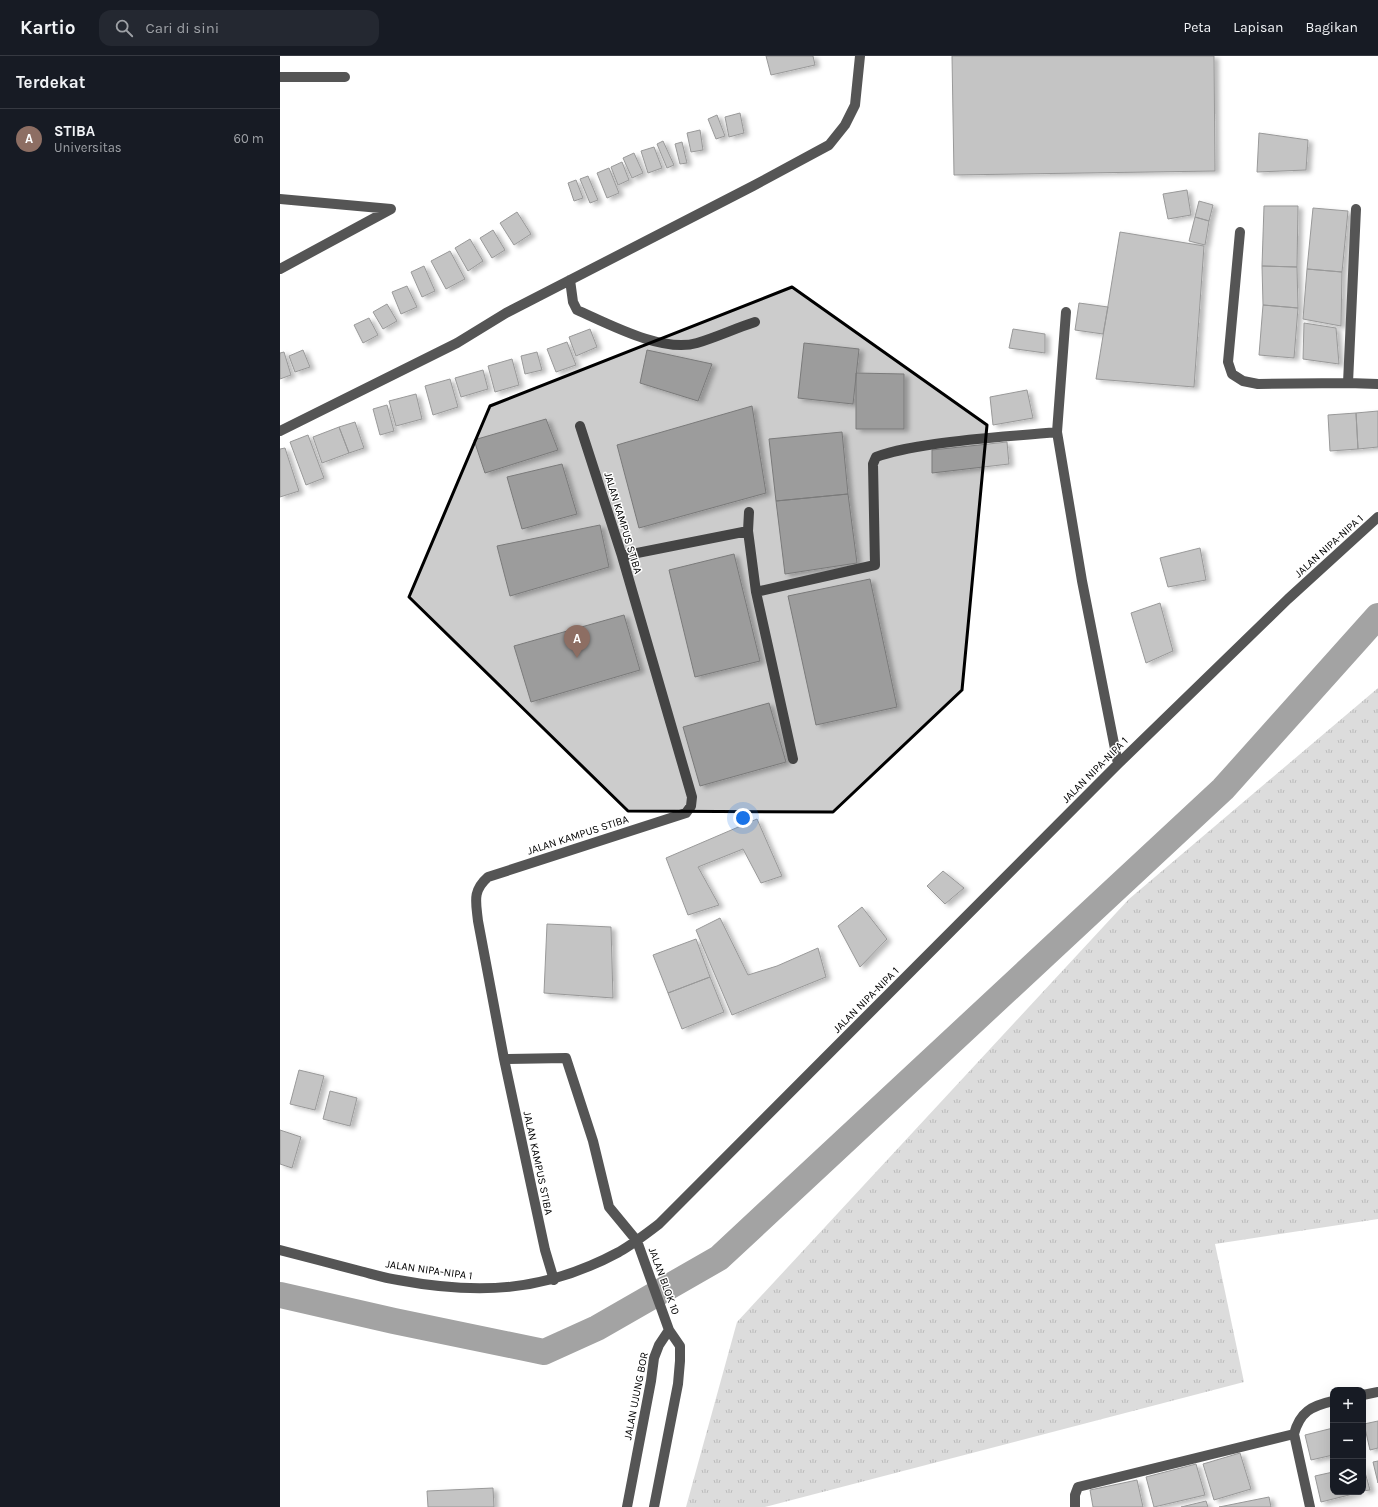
<!DOCTYPE html>
<html lang="id">
<meta charset="utf-8">
<style>
:root{--surface:#171b24;--page:#242831;--text:#f1f3f6;--muted:#9ea1a6;--line:#363941;--accent:#858687}
body{margin:0;font-family:Karla,sans-serif;background:var(--page);color:var(--text)}
.controls{position:absolute;right:12px;bottom:12px;display:grid;overflow:hidden;border-radius:8px;box-shadow:0 4px 16px #0002}
.controls button{width:36px;height:36px;display:grid;place-items:center;padding:0;border:0;border-bottom:1px solid var(--line);background:var(--surface);color:var(--text);font:20px sans-serif}
.you{position:absolute;left:463px;top:762px;width:14px;height:14px;margin:-10px;border:3px solid #fff;border-radius:50%;background:#1a73e8;box-shadow:0 0 0 6px #1a73e833}
.badge{display:grid;place-items:center;width:26px;height:26px;border-radius:50%;background:var(--accent);color:#fff;font-size:13px;font-weight:700}
.pin{position:absolute;translate:-50% -33px;filter:drop-shadow(0 1px 2px #0008)}
.pin::after{content:'';position:absolute;top:21px;width:14px;height:12px;background:inherit;clip-path:polygon(0 0,100% 0,50% 100%)}
.list{margin:0;padding:0;list-style:none}
h2{display:flex;justify-content:space-between;align-items:center;height:52px;margin:0;padding:0 16px;font-size:17px}
h2 small{font-size:13px;font-weight:400;color:var(--muted)}
.list li{display:grid;grid-template-columns:26px 1fr auto;gap:12px;align-items:center;box-sizing:border-box;height:60px;padding:0 16px;border-top:1px solid var(--line)}
.list b{display:block;font-size:15px;white-space:nowrap}
.list p{margin:0;font-size:13px;white-space:nowrap;color:var(--muted)}
.list em{font-size:13px;font-style:normal;color:var(--muted)}
.icon{flex:none;width:22px;height:22px;fill:none;stroke:currentColor;stroke-width:2;stroke-linecap:round;stroke-linejoin:round}
.map{position:relative;flex:none;width:1098px;height:1451px;overflow:hidden}
header{display:flex;align-items:center;gap:24px;box-sizing:border-box;height:56px;padding:0 20px;background:var(--surface);border-bottom:1px solid var(--line)}
header strong{font-size:19px}
nav{display:flex;gap:22px;margin-inline-start:auto;font-size:14px}
.search{width:280px;height:36px;background:var(--page);display:flex;align-items:center;gap:10px;box-sizing:border-box;padding:0 14px;border-radius:12px;color:var(--muted);font-size:15px}
main{display:flex}
aside{flex:1;background:var(--surface)}
.map>svg:first-child{display:block}
.grass{fill:url(#grass-tufts)}
.lines{fill:none;stroke-linecap:round;stroke-linejoin:round}
.canal{stroke:#a3a3a3;stroke-width:26}
.building{fill:#c4c4c4;stroke:#999;filter:url(#shadow)}
.minor{stroke:#555;stroke-width:10}
.marked{fill:#000;fill-opacity:0.2;stroke:#000;stroke-width:3;stroke-linejoin:round}
.labels{text-anchor:middle;dominant-baseline:central;stroke-width:3;stroke-linejoin:round;paint-order:stroke}
.street-label{font-size:11px;fill:#000;stroke:#fff}
</style>
<header>
<strong>Kartio</strong>
<div class="search"><svg class="icon" aria-label="search" viewBox="0 0 24 24"><circle cx="10" cy="10" r="6"/><path d="M15 15l6 6"/></svg>Cari di sini</div>
<nav><a>Peta</a><a>Lapisan</a><a>Bagikan</a></nav>
</header>
<main>
<aside>
<h2>Terdekat<small></small></h2>
<ul class="list">
<li><span class="badge" style="background:#8d6e63">A</span><div><b>STIBA</b><p>Universitas</p></div><em>60 m</em></li>
</ul>
</aside>
<div class="map">
<svg width="1098" height="1451" viewBox="0 0 1098 1451">
<defs>
<pattern id="grass-tufts" width="24" height="20" patternUnits="userSpaceOnUse"><rect width="24" height="20" fill="#dcdcdc"/><path d="M3 7l-1-3M5 7V3M7 7l1-3M15 17l-1-3M17 17v-4M19 17l1-3" fill="none" stroke="#bbb"/></pattern>
<filter id="shadow"><feDropShadow dx="4.5" dy="2.5" stdDeviation="2" flood-color="#0004"/></filter>
</defs>
<rect width="100%" height="100%" fill="#fff"/>
<!-- grass -->
<path class="grass" d="M1098 632V1163L935 1188 964 1326 485 1451H406L457 1266 849 843Z"/>
<g class="lines">
<!-- canal -->
<path class="canal" d="M0 1239 114 1265 264 1296 317 1272 439 1202 943 733 1098 560"/>
</g>
<!-- building -->
<path class="building" d="M486 0H533L535 9 491 19Z
M672 0H934L935 115 674 119Z
M460 57 464 77 449 81 445 61Z
M437 59 445 80 436 83 428 63Z
M420 74 423 94 411 96 407 77Z
M979 77 1028 84 1026 114 977 116Z
M383 85 394 109 387 112 377 88Z
M402 86 407 107 400 108 395 88Z
M374 91 382 112 368 117 361 95Z
M354 97 363 117 352 122 343 102Z
M342 106 349 124 338 129 331 111Z
M329 112 339 137 327 142 317 117Z
M308 120 318 144 310 147 300 123Z
M296 124 303 142 294 145 288 127Z
M907 134 911 159 888 163 883 138Z
M919 145 933 149 929 165 915 161Z
M984 150H1018L1017 211 982 210Z
M1033 152 1068 155 1062 216 1027 213Z
M237 156 251 178 234 189 220 167Z
M915 161 929 165 925 189 909 185Z
M213 174 225 194 212 202 200 182Z
M840 176 924 190 914 331 816 323Z
M190 183 203 205 188 215 175 192Z
M170 195 185 223 166 233 151 205Z
M144 210 155 235 142 241 131 216Z
M982 210 1017 211 1018 252 983 249Z
M1027 213 1062 216 1061 270 1023 263Z
M127 230 137 251 121 258 112 236Z
M799 247 828 251 823 278 795 274Z
M107 248 117 265 103 273 93 256Z
M983 249 1018 252 1014 302 979 299Z
M89 262 98 279 83 287 74 269Z
M1024 267 1056 272 1059 308 1023 303Z
M310 273 317 291 296 300 289 281Z
M733 273 765 278V297L729 292Z
M287 286 296 309 276 316 267 293Z
M524 287 579 293 573 348 518 342Z
M23 294 30 311 15 316 9 300Z
M367 294 432 308 418 345 360 327Z
M4 296 11 319 0 323V297Z
M257 296 262 314 245 318 241 300Z
M232 303 239 329 215 336 208 310Z
M203 314 208 333 181 341 175 322Z
M576 317 624 318V373H576Z
M170 323 178 351 153 359 145 330Z
M747 334 753 362 713 369 710 341Z
M136 338 142 363 116 370 109 345Z
M107 349 114 375 100 379 93 353Z
M472 350 486 437 359 472 337 389Z
M1098 355V391L1078 393 1076 357Z
M1076 357 1078 393 1050 395 1048 359Z
M266 363 278 394 205 417 194 384Z
M75 366 84 392 69 397 59 371Z
M59 371 69 397 42 407 33 381Z
M562 376 568 438 496 445 489 383Z
M28 379 44 422 26 429 10 386Z
M727 386 729 408 652 417V394Z
M5 392 19 435 0 441V393Z
M282 408 297 458 242 473 227 421Z
M568 438 577 507 505 518 496 445Z
M320 469 329 511 230 540 217 490Z
M920 492 926 524 888 531 880 502Z
M454 498 480 605 415 621 389 514Z
M590 523 617 651 536 669 508 540Z
M880 547 893 595 866 607 851 557Z
M344 559 360 614 251 646 234 590Z
M489 647 506 706 420 730 403 671Z
M477 763 502 820 481 827 463 793 418 811 439 849 408 859 386 802Z
M663 815 684 832 665 848 647 830Z
M582 851 607 883 580 911 558 870Z
M440 862 468 919 497 910 538 892 546 921 452 959 416 874Z
M267 868 331 871 333 942 264 937Z
M416 883 430 921 388 937 373 899Z
M430 921 444 956 402 973 388 937Z
M19 1014 44 1020 35 1054 10 1048Z
M50 1035 77 1042 70 1070 43 1063Z
M0 1074 21 1081 12 1112 0 1108Z
M1098 1365V1392L1090 1394 1084 1368Z
M1053 1372V1399L1031 1404 1025 1379Z
M960 1397 971 1433 934 1444 923 1408Z
M1098 1405V1427L1093 1406Z
M916 1408 925 1439 874 1451 866 1421Z
M1083 1409 1090 1434 1083 1435Z
M1053 1416V1436H1081L1041 1446 1035 1420Z
M857 1424 863 1451H813L810 1434Z
M213 1432 214 1451H148L147 1435Z
M989 1441 991 1451H939Z
M926 1445 928 1451H901Z"/>
<g class="lines">
<!-- minor -->
<path class="minor" d="M0 21H65
M0 143 111 153 0 213
M960 176 948 306 952 318 963 325 978 328 1068 327 1098 328
M290 224 293 246 297 254C329 268 382 297 417 287 437 281 456 272 475 266
M786 256 777 376 802 525 838 708
M1068 327 1076 153
M0 375 177 287 226 257 473 130 549 89 565 69 575 49 580 0
M469 456 468 475 476 536 513 703
M342 500 468 475
M476 536 595 509 593 408 596 401C615 394 635 391 655 388 696 382 736 380 777 376
M224 1003 286 1002 313 1085 329 1151 357 1185 389 1274 400 1290V1305L398 1328 374 1451
M0 1194C27 1201 53 1208 80 1215 92 1218 105 1222 118 1224 199 1239 265 1236 339 1196 353 1188 366 1178 379 1168L838 708 1008 543 1098 461
M274 1224 265 1194 224 1003 198 865C196 846 192 835 208 821L406 757 411 750 412 741 342 500 300 370
M1083 1339 1098 1336
M347 1451 371 1325 374 1302 379 1289 389 1274
M795 1451V1439L798 1431 1014 1378
M1030 1451 1014 1378C1020 1356 1031 1350 1053 1345"/>
</g>
<!-- marked area -->
<path class="marked" d="M512 231 707 369 682 634 553 756 348 755 129 541 210 350Z"/>
<g class="labels">
<!-- street labels -->
<g class="street-label">
<text transform="translate(343 467) rotate(73)">JALAN KAMPUS STIBA</text>
<text transform="translate(1049 490) rotate(-42)">JALAN NIPA-NIPA 1</text>
<text transform="translate(815 714) rotate(-45)">JALAN NIPA-NIPA 1</text>
<text transform="translate(298 779) rotate(-18)">JALAN KAMPUS STIBA</text>
<text transform="translate(586 944) rotate(-45)">JALAN NIPA-NIPA 1</text>
<text transform="translate(258 1107) rotate(78)">JALAN KAMPUS STIBA</text>
<text transform="translate(149 1214) rotate(8)">JALAN NIPA-NIPA 1</text>
<text transform="translate(384 1225) rotate(70)">JALAN BLOK 10</text>
<text transform="translate(356 1340) rotate(-79)">JALAN UJUNG BOR</text>
</g>
</g>
</svg>
<div class="controls">
<button>+</button>
<button>−</button>
<button><svg class="icon" aria-label="layers" viewBox="0 0 24 24"><path d="M12 4l9 5-9 5-9-5zM3 14l9 5 9-5"/></svg></button>
</div>
<div class="you"></div>
<div class="pin badge" style="left:297px;top:602px;background:#8d6e63">A</div>
</div>
</main>
